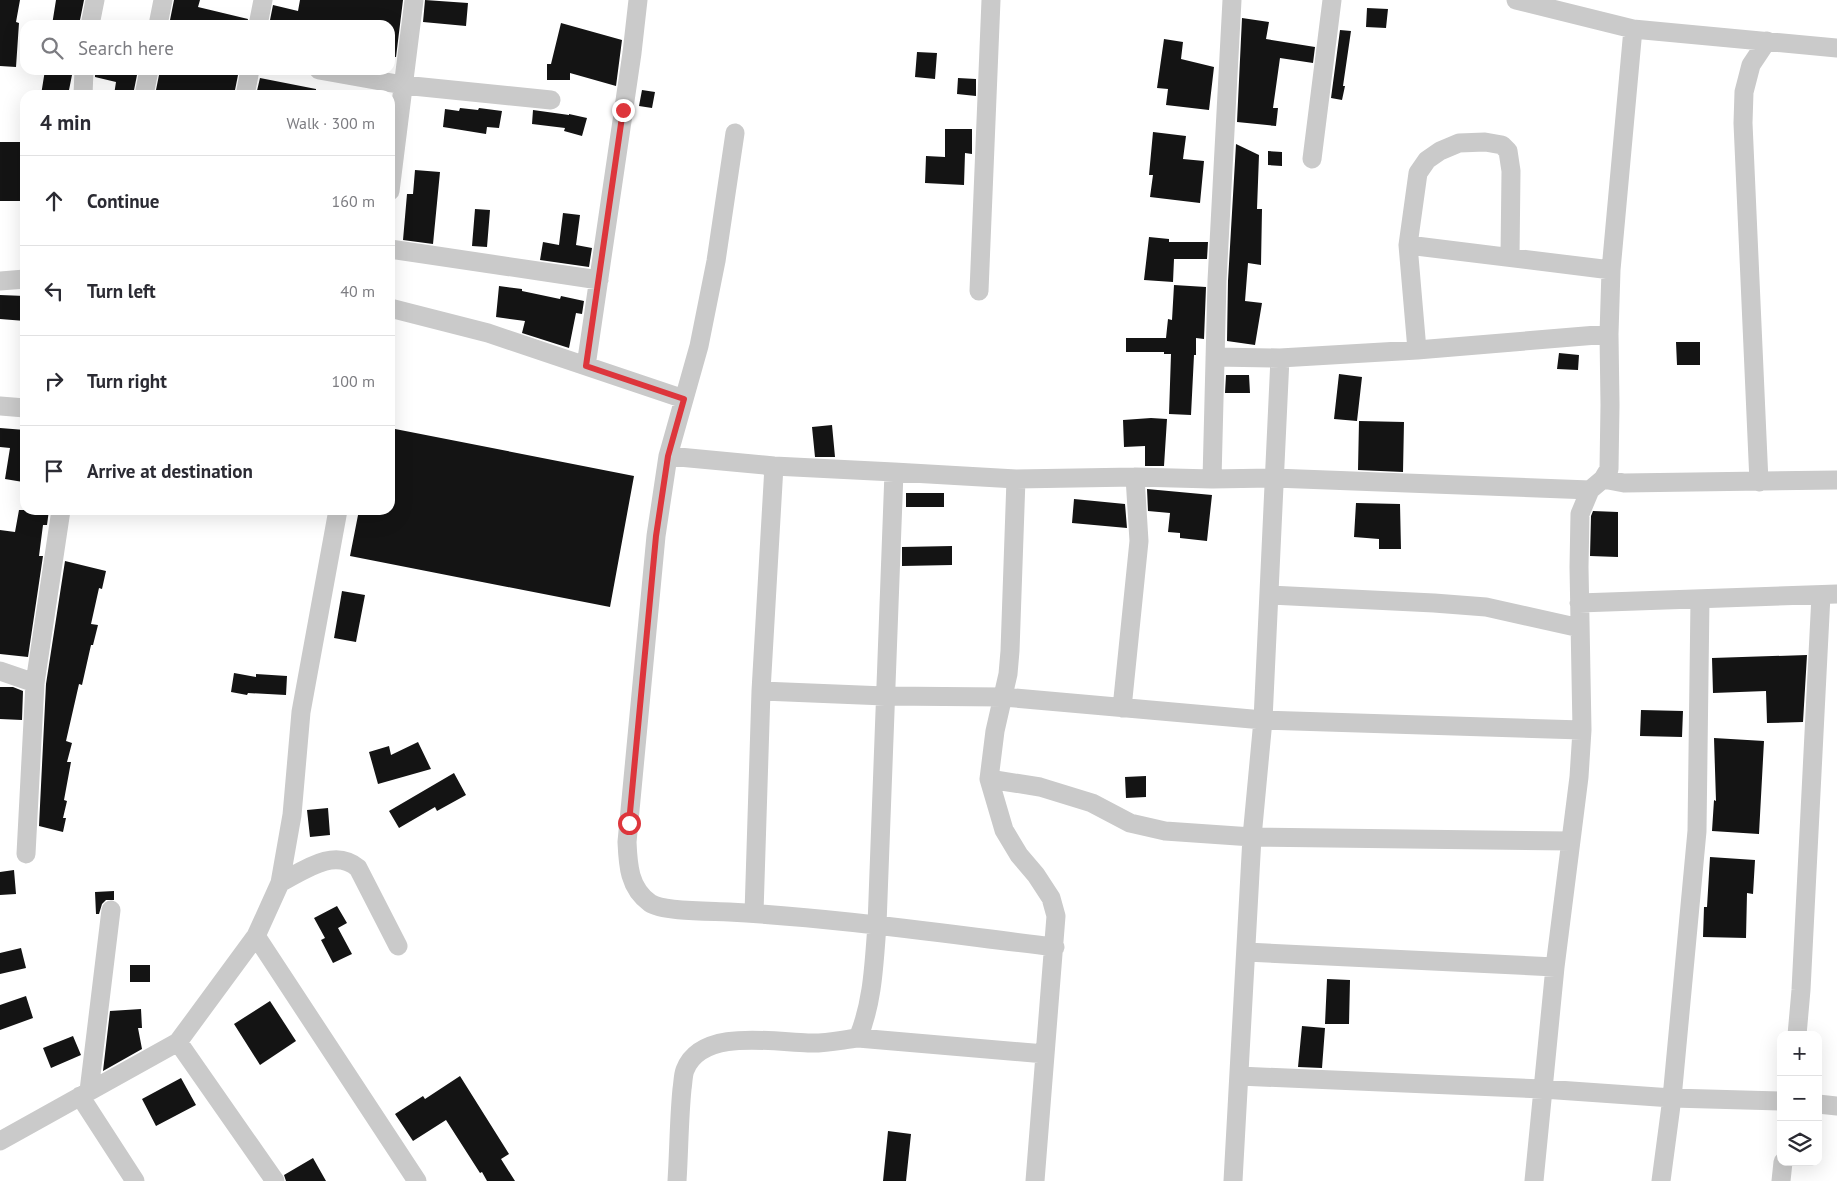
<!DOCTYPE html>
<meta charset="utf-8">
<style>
:root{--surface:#fff;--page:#f7f7f7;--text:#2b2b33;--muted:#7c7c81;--line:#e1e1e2}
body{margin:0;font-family:"PT Sans",sans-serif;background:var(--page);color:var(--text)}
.controls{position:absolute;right:15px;bottom:15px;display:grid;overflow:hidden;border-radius:10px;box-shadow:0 5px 20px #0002}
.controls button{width:45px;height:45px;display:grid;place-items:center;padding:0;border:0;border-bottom:1px solid var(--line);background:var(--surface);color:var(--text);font:25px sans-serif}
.stop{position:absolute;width:15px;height:15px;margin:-11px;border:4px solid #dd363c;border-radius:50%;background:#fff}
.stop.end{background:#dd363c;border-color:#fff;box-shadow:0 1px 5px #0008}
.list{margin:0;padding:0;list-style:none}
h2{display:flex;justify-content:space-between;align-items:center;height:65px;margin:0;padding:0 20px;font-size:21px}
h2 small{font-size:16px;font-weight:400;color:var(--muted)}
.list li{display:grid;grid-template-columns:32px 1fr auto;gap:15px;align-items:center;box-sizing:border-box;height:90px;padding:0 20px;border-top:1px solid var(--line)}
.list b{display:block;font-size:19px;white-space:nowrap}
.list em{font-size:16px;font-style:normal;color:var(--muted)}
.icon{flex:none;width:28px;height:28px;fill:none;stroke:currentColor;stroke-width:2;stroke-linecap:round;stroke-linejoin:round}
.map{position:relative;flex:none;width:1837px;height:1181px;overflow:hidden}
.search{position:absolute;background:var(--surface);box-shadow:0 5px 20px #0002;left:20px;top:20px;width:375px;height:55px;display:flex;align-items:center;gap:12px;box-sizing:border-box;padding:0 18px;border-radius:15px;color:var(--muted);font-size:19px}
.panel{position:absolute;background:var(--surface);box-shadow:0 5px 20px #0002;left:20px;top:90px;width:375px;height:425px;border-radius:15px}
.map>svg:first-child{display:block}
.building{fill:#141414}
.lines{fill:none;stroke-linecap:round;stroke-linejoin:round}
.minor{stroke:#cacaca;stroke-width:19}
.route{stroke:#dd363c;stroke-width:6}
</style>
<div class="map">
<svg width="1837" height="1181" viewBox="0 0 1837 1181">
<rect width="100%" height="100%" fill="#fff"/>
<!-- building -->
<path class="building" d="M0 0H20L16 22 19 23 16 67 0 66Z
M56 0H84L79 25H52Z
M174 0H200L198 7 248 19 247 25H169Z
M300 0H403L396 57H390V25H269L273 5 298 11Z
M425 0 468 3 466 26 423 22Z
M1367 8 1388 9 1386 28 1366 27Z
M1242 18 1269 22 1266 39 1315 47 1313 63 1280 58 1273 108H1278L1276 126 1237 122Z
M561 23 622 40 616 86 570 73V80H547V64H551Z
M1340 30 1351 31 1343 86H1345L1342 100 1331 98Z
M1164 39 1183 42 1181 59 1214 67 1209 110 1166 105 1168 89 1157 88Z
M917 52 937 53 935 79 915 77Z
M45 70H73L68 95H41Z
M95 70H138L133 95H114L116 82 95 77Z
M160 70H239L234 95H155Z
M260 78 316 89V95H256Z
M958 78 976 79V96L957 94Z
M642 90 655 92 652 108 639 106Z
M460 108 478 110 479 108 502 111 499 128 487 127 486 134 443 127 445 109 459 111Z
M533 110 569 115V114L587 118 582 136 564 131 565 128 532 124Z
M945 129H972V154L965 153 964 185 925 183 926 156 945 157Z
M1153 132 1186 136 1183 159 1204 161 1200 203 1150 197 1153 175H1149Z
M0 142H25V201H0Z
M1236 144 1259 155 1257 209H1262L1261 265 1248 263 1245 301 1262 303 1255 345 1227 341 1228 281Z
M1268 151 1282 152V166L1268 165Z
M415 170 440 172 433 244 403 240 407 194H413Z
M475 209 490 210 487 247 472 246Z
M563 213 580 215 576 245 592 248 589 267 540 260 543 242 559 245Z
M1149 237 1169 239V242H1208L1207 259H1174L1173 282 1144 280Z
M1174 285 1206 287 1204 339 1196 338V355H1194L1191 415 1169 414 1171 354H1164V352H1126V338H1166L1168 319 1172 320Z
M499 286 522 289V291L560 299 561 296 584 301 582 314 576 313 569 348 522 333 525 321 496 317Z
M0 295 25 296V321L0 319Z
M1676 342H1700V365H1677Z
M1559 353 1579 355 1578 370 1557 369Z
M1339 374 1362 377 1357 421 1334 419Z
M1226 375H1249L1250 393H1225Z
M1151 418 1167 419 1164 466H1145V446L1124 447 1123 420Z
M1359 421 1404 422 1403 472 1358 470Z
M832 425 835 457H815L812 427Z
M0 428 25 430V469L23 482 5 479 10 448 0 447Z
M390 428 634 476 610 607 350 556 359 510H390Z
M1147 489 1212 495 1207 541 1180 538V533L1168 532 1170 513 1148 511Z
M906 493H944V507H906Z
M1074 499 1125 504 1127 528 1072 523Z
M1356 503 1400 504 1401 549H1379V539L1354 537Z
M19 510H49L47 525H43L39 556H43L28 657 0 654V530L15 532Z
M1593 511 1618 512V557L1590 556 1591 516Z
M952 546V565L902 566V547Z
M65 561 106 571 102 589 99 588 91 624 98 625 93 645H91L82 685 79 684 66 741 72 743 67 762H71L64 800 67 801 63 818H66L63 832 39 826 46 684Z
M342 591 365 595 356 642 334 638Z
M1807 655 1803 722 1767 723 1766 691 1713 693 1712 658Z
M234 673 256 677V674L287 676 286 695 248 693 247 695 231 692Z
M0 687H13L23 691 22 720 0 719Z
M1641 710 1683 711 1682 737 1640 736Z
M1714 738 1764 741 1759 834 1712 831 1714 800 1716 801Z
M418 742 431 769 378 784 369 752 389 746 391 755Z
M454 773 466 795 437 811 435 807 399 828 389 811Z
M1146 776V797L1126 798 1125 777Z
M328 808 330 835 310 837 307 810Z
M1710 857 1755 860 1753 894 1747 893 1746 938 1703 937 1704 907H1707Z
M14 870 16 894 0 895V872Z
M114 891V900H106L102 904 99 914H96L95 892Z
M337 906 347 923 338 928 352 954 333 963 321 940 325 938 314 918Z
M21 948 26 968 0 974V953Z
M130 965H150V982H130Z
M1327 979 1350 980 1349 1024H1325Z
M26 996 33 1018 0 1030V1005Z
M270 1001 296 1041 260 1065 234 1024Z
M141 1009 142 1028H138L142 1049 103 1071 110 1011Z
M1302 1026 1325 1028 1322 1068 1298 1067Z
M73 1036 81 1055 51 1068 43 1048Z
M460 1076 509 1154 501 1159 515 1181H487L482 1172 480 1173 446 1120 413 1141 395 1114 423 1096 425 1099Z
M181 1078 196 1105 156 1126 142 1099Z
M888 1131 911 1134 906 1181H883Z
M313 1158 326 1181H286L284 1175Z"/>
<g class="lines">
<!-- minor -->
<path class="minor" d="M1516 0 1633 29 1837 48
M90 25 95 0
M158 25 163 0
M258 25 263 0
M319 70 403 85 551 100
M83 95 84 70
M144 95 149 70
M245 95 250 70
M735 133 716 261 699 346 668 456 656 536 627 842C628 865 629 888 650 903 663 912 712 911 729 912 838 918 946 934 1055 947
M1312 159 1332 0
M390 191 414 0
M1408 245 1611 270
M390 249 599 280
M0 281 25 279
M979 291 991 0
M390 308 488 333 684 399
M1417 350 1408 245 1418 173 1427 160 1440 151 1459 143 1485 142 1502 145 1508 151 1511 171 1510 257
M1215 357 1280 358 1417 350 1609 334
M586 366 632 53 638 0
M0 406 25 408
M668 456 774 466 894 472
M1016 479 1010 651 1008 674 995 731 989 779 1004 830 1019 855 1036 875 1051 898 1056 916 1035 1181
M1212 479 1217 281 1232 0
M1603 479 1624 483 1837 480
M1759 482 1743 123 1744 92 1751 65 1767 41
M1269 595 1434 603 1486 607 1580 628
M1579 603 1837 594
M0 671 35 683
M761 691 885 696 1003 697 1263 720 1582 730 1579 567 1580 514 1590 490 1603 479 1609 469 1610 405 1609 334 1611 270 1633 29
M1122 708 1139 541 1135 477
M989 779 1040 787 1092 803 1130 823 1165 831 1252 837 1571 841
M26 854 35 683 61 510
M280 883C303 871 334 847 358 868L398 946
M754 913 761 691 774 466
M256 936 417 1181
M1246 952 1555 967
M1797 1035 1801 990 1821 595
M858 1038 1045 1054
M178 1042 275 1181
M1239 1076 1543 1089 1672 1098 1781 1101
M89 1091 111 910
M80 1096 135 1181
M1818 1104 1837 1106
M0 1141 178 1042 256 936 280 883 292 815 301 712 338 510
M677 1181C679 1150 679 1119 682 1089 683 1083 683 1075 685 1070 701 1028 773 1042 808 1043 825 1044 841 1040 858 1038 873 1002 874 963 877 925L894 472 1016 479 1135 477 1212 479 1274 478 1590 490
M1233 1181 1252 837 1263 720 1280 358
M1534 1181 1555 967 1579 777 1582 730
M1661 1181 1672 1098 1697 831 1700 599
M1781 1181 1783 1162"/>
</g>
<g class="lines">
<!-- route -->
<path class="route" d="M623 110 586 366 684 399 668 456 656 536 629 823"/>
</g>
</svg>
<div class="controls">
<button>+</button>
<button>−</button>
<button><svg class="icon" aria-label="layers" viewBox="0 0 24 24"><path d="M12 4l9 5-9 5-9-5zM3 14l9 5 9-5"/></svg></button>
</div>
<div class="stop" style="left:629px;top:823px"></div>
<div class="stop end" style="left:623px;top:110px"></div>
<div class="search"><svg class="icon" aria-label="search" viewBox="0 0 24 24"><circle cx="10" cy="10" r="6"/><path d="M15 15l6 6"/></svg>Search here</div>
<section class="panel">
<h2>4 min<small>Walk · 300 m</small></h2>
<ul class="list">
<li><svg class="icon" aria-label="ahead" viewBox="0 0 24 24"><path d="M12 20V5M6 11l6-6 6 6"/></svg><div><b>Continue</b></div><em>160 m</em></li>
<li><svg class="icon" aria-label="left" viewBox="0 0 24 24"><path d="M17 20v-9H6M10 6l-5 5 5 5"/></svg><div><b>Turn left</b></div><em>40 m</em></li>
<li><svg class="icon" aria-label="right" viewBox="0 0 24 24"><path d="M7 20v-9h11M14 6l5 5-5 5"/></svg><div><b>Turn right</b></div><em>100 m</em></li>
<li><svg class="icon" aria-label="arrive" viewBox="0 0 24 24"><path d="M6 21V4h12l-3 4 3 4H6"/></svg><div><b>Arrive at destination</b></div></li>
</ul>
</section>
</div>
